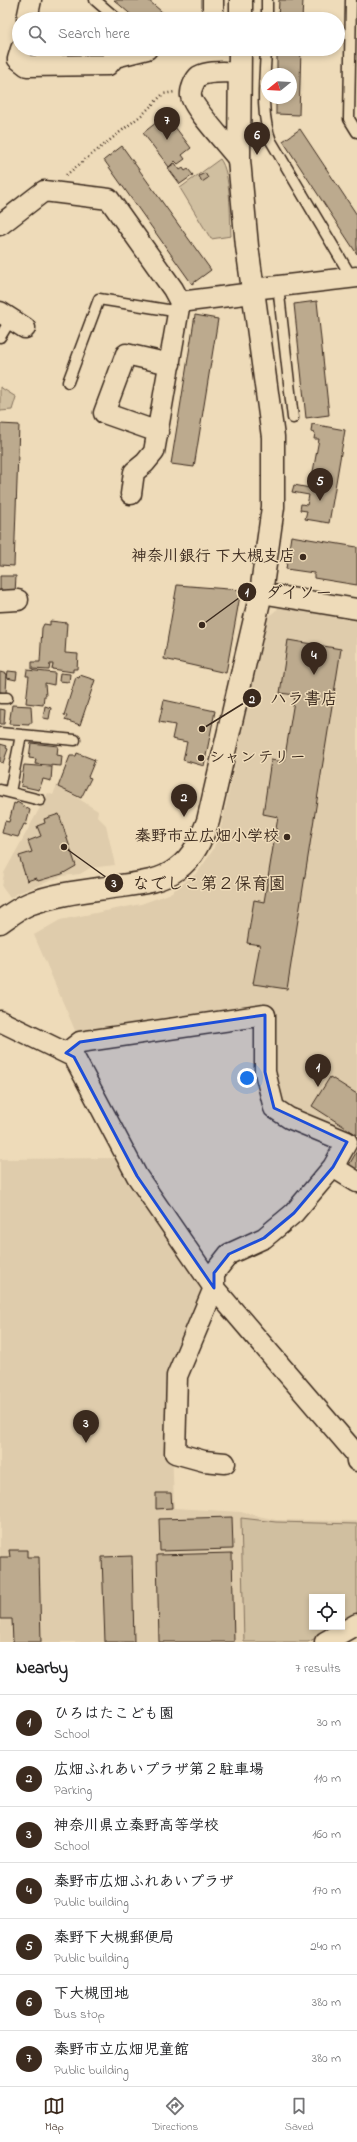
<!DOCTYPE html>
<meta charset="utf-8">
<style>
:root{--surface:#fff;--page:#f2f2f2;--text:#202124;--muted:#757577;--line:#e0e0e0;--accent:#3b2a1e}
body{margin:0;font-family:"Indie Flower","Klee One",sans-serif;background:var(--page);color:var(--text)}
.controls{position:absolute;right:12px;bottom:12px;display:grid;overflow:hidden;border-radius:0px;box-shadow:0 2px 6px #0003}
.controls button{width:36px;height:36px;display:grid;place-items:center;padding:0;border:0;border-bottom:1px solid var(--line);background:var(--surface);color:var(--text);font:20px sans-serif}
.compass{position:absolute;left:261px;top:68px;width:36px;height:36px;border-radius:50%;background:var(--surface);box-shadow:0 2px 6px #0003;rotate:252deg}
.you{position:absolute;left:247px;top:1078px;width:14px;height:14px;margin:-10px;border:3px solid #fff;border-radius:50%;background:#1a73e8;box-shadow:0 0 0 6px #1a73e833}
.badge{display:grid;place-items:center;width:26px;height:26px;border-radius:50%;background:var(--accent);color:#fff;font-size:13px;font-weight:700}
.pin{position:absolute;translate:-50% -33px;filter:drop-shadow(0 1px 2px #0008)}
.pin::after{content:'';position:absolute;top:21px;width:14px;height:12px;background:inherit;clip-path:polygon(0 0,100% 0,50% 100%)}
.list{margin:0;padding:0;list-style:none}
h2{display:flex;justify-content:space-between;align-items:center;height:52px;margin:0;padding:0 16px;font-size:17px}
h2 small{font-size:13px;font-weight:400;color:var(--muted)}
.list li{display:grid;grid-template-columns:26px 1fr auto;gap:12px;align-items:center;box-sizing:border-box;height:56px;padding:0 16px;border-top:1px solid var(--line)}
.list b{display:block;font-size:15px;white-space:nowrap}
.list p{margin:0;font-size:13px;white-space:nowrap;color:var(--muted)}
.list em{font-size:13px;font-style:normal;color:var(--muted)}
.icon{flex:none;width:22px;height:22px;fill:none;stroke:currentColor;stroke-width:2;stroke-linecap:round;stroke-linejoin:round}
.map{position:relative;flex:none;width:357px;height:1642px;overflow:hidden}
.search{position:absolute;background:var(--surface);box-shadow:0 2px 6px #0003;left:12px;right:12px;top:12px;height:44px;display:flex;align-items:center;gap:10px;box-sizing:border-box;padding:0 14px;border-radius:22px;color:var(--muted);font-size:15px}
.sheet{height:444px;background:var(--surface)}
nav{display:flex;justify-content:space-around;align-items:center;box-sizing:border-box;height:56px;border-top:1px solid var(--line);background:var(--surface);font-size:11px;color:var(--muted)}
nav a{display:grid;justify-items:center;gap:2px}
nav .on{color:var(--accent)}
.map>svg:first-child{display:block}
.built{fill:#dfccac;fill-rule:evenodd}
.green{fill:#d0bfa0;stroke:#86745f}
.building{fill:#bcaa8e;stroke:#3b2a1e}
.lines{fill:none;stroke-linecap:round;stroke-linejoin:round}
.service-casing{stroke:#3b2a1e;stroke-width:13}
.minor-casing{stroke:#3b2a1e;stroke-width:23}
.tertiary-casing{stroke:#3b2a1e;stroke-width:25}
.path{stroke:#3b2a1e;stroke-width:2.5;stroke-dasharray:1 3;stroke-linecap:butt}
.service{stroke:#eedbb9;stroke-width:10}
.minor{stroke:#eedbb9;stroke-width:20}
.tertiary{stroke:#eedbb9;stroke-width:22}
.marked{fill:#1d4ed8;fill-opacity:0.2;stroke:#1d4ed8;stroke-width:3;stroke-linejoin:round}
.poi-dot{fill:#3b2a1e;stroke:#eedbb9;stroke-width:1.5}
.labels{text-anchor:middle;dominant-baseline:central;stroke-width:3;stroke-linejoin:round;paint-order:stroke}
.poi-label{font-size:16px;font-weight:bold;fill:#3b2a1e;stroke:#eedbb9;text-anchor:end}
.leader{fill:none;stroke:#3b2a1e;stroke-width:1.5}
.callout-dot{fill:#3b2a1e;stroke:#eedbb9;stroke-width:1.5}
.mark-label{font-size:12px;text-anchor:middle;font-weight:bold;fill:#fff}
.callout-label{font-size:17px;text-anchor:middle;font-weight:bold;fill:#3b2a1e;stroke:#eedbb9;stroke-width:3;stroke-linejoin:round;paint-order:stroke}
</style>
<div class="map">
<svg width="357" height="1642" viewBox="0 0 357 1642">
<rect width="100%" height="100%" fill="#eedbb9"/>
<filter id="ink" filterUnits="userSpaceOnUse"><feTurbulence type="fractalNoise" baseFrequency=".025" numOctaves="2"/><feDisplacementMap in="SourceGraphic" scale="8" xChannelSelector="R" yChannelSelector="G"/><feConvolveMatrix kernelMatrix="1 2 1 2 8 2 1 2 1" color-interpolation-filters="sRGB"/></filter>
<g filter="url(#ink)">
<!-- built -->
<path class="built" d="M282 605 357 619V1174L341 1165 356 1141 297 1111 284 1102 275 1072 276 1013 80 1042 34 935 60 920 141 904 169 894 198 872 213 850 222 823 267 618Z
M57 785 98 811 97 816 106 825 115 865 90 868 80 874 63 876 18 893 10 898 2 887 4 873 48 793 53 795Z
M120 1158 208 1289 170 1378 174 1508 241 1512 276 1520 357 1521V1619L314 1642H0V1159ZM312 1597H342V1627H312Z"/>
<!-- green -->
<path class="green" d="M220 159C231 173 230 217 231 236L211 239 180 188Z
M0 387 16 397 12 410 0 411Z
M241 1518 276 1522 357 1524V1617L342 1625V1597H312V1627H337L308 1642H244Z"/>
<!-- building -->
<path class="building" d="M114 0H148L168 17 166 19H136Z
M279 0H303L302 19H278Z
M277 49H301L299 115 276 114V98H291V74H277Z
M166 115 191 148 182 155 185 159 178 164 175 161 169 167 143 133Z
M300 129 357 215V254L283 141Z
M122 146 211 270 192 284 104 160Z
M175 163 180 170 183 168 185 171 188 169 193 175 180 184 168 168Z
M205 173 208 178 202 182 199 176Z
M317 301 329 415 306 418 294 304Z
M195 315 218 319 194 467 171 464Z
M0 424 19 425 14 566 0 565Z
M312 424 345 430 329 523 305 519 307 511 300 510 301 504 307 505 309 495 292 492 294 485 310 488 319 439H314L315 433 311 432Z
M291 536 357 547V585L314 578V573L286 569Z
M0 576H16L15 593 0 592Z
M177 585 241 590 226 673 164 659Z
M50 621 67 623 65 653 78 654 77 669H73V672L52 669 53 664H50L49 670 32 669V662H40L42 628 44 624 50 625Z
M288 640 341 649 287 989 253 984 260 945 247 943 254 900 264 902 278 817 263 814 271 760 284 762 295 695 280 693Z
M27 670 55 673 54 685 45 683 46 696H44L43 705 26 703 29 676H26Z
M8 671 17 672 16 680 7 678Z
M0 672 7 674 6 693 0 692Z
M60 673 70 674 69 682 59 681Z
M80 675 95 680 80 725 65 720 67 716 64 715 76 677 79 678Z
M164 700 215 711 204 766 183 760 187 742 172 739 175 725 159 722Z
M12 705 31 706 32 723H29V725L9 724Z
M45 706 51 708 49 719 43 718Z
M0 709 5 710 4 724H0Z
M31 743 58 746 57 755 62 756 61 766 35 764 36 759 29 758Z
M0 744 7 746 6 748 8 749 3 763 0 762Z
M77 753 95 760 88 777 91 778 81 798 58 787 70 756H76Z
M24 765 52 767 51 781 43 779 39 790 21 786Z
M17 802 30 810 26 825 24 824 18 837 2 833 5 821 9 822 14 803 16 804Z
M59 814 76 866 62 874 38 881 36 878 27 881 19 856 32 852 28 841 41 836 37 826 45 823 44 819Z
M330 1077 357 1094V1135L312 1106Z
M357 1151V1170L349 1165Z
M156 1493H171L172 1508 156 1509Z
M232 1517 233 1549 160 1551 159 1519Z
M9 1550H27V1557H39L41 1642H13L12 1619H0V1557H10Z
M232 1553 234 1642H159L157 1555Z
M132 1556 134 1642H105L102 1557Z"/>
<g class="lines">
<defs>
<path id="service" d="M95 0 117 19
M351 0 349 119 357 132
M267 19V0
M266 49C265 79 260 113 271 141L352 278
M278 286 293 418
M0 337 11 319
M68 382 99 299 180 312
M0 698H7
M0 733 75 740
M0 790 40 800
M10 792 21 735"/>
<path id="minor" d="M27 19 31 0
M213 19V0
M21 49 18 59 27 66 108 65 115 57 147 49
M239 160C230 148 192 107 191 96 190 90 195 79 199 76 210 70 228 73 239 72
M0 225 44 191 109 199 173 289 180 302
M253 289 357 277
M0 312 25 328
M158 432 104 413 126 354 170 364
M131 494 134 472 145 463 154 452 180 302 253 293
M261 593 357 609
M0 601 18 600
M0 1021 74 1057 137 1176 214 1288 356 1454 357 1461
M66 1053 80 1042 265 1015V1072L274 1108 289 1118 347 1142 333 1167 294 1213 264 1238 229 1254 214 1273V1288L177 1376 175 1453 204 1461 225 1463
M333 1167 357 1182
M325 1642 357 1624"/>
<path id="tertiary" d="M241 19V0
M0 922C9 916 19 908 29 904 55 894 85 891 113 887 134 884 159 883 177 869 194 857 201 839 208 821L261 593 273 507V437L247 246 239 160 240 49"/>
</defs>
<!-- service casing -->
<use href="#service" class="service-casing"/>
<!-- minor casing -->
<use href="#minor" class="minor-casing"/>
<!-- tertiary casing -->
<use href="#tertiary" class="tertiary-casing"/>
<!-- path -->
<path class="path" d="M66 175 144 113 163 94 175 92"/>
<!-- service -->
<use href="#service" class="service"/>
<!-- minor -->
<use href="#minor" class="minor"/>
<!-- tertiary -->
<use href="#tertiary" class="tertiary"/>
</g>
</g>
<!-- marked area -->
<path class="marked" d="M265 1015V1072L274 1108 347 1142 333 1167 294 1213 264 1238 229 1254 214 1273V1288L137 1176 74 1057 66 1053 80 1042Z"/>
<!-- markers -->
<g class="poi-dot">
<circle cx="303" cy="557" r="4"/>
<circle cx="201" cy="758" r="4"/>
<circle cx="287" cy="837" r="4"/>
</g>
<g class="labels">
<!-- poi labels -->
<g class="poi-label">
<text x="295" y="557">神奈川銀行 下大槻支店</text>
<text x="209" y="758" text-anchor="start">シャンテリー</text>
<text x="279" y="837">秦野市立広畑小学校</text>
</g>
</g>
<!-- callouts -->
<path class="leader" d="M202 625L247 592M202 729L252 698M64 847L114 883"/>
<g class="callout-dot">
<circle cx="202" cy="625" r="4"/>
<circle cx="202" cy="729" r="4"/>
<circle cx="64" cy="847" r="4"/>
<circle cx="247" cy="592" r="10"/>
<circle cx="252" cy="698" r="10"/>
<circle cx="114" cy="883" r="10"/>
</g>
<g class="mark-label">
<text x="247" y="596">1</text>
<text x="252" y="703">2</text>
<text x="114" y="887">3</text>
</g>
<g class="callout-label">
<text x="299" y="598">ダイソー</text>
<text x="304" y="704">ハラ書店</text>
<text x="209" y="889">なでしこ第２保育園</text>
</g>
</svg>
<div class="controls">
<button><svg class="icon" aria-label="locate" viewBox="0 0 24 24"><circle cx="12" cy="12" r="6"/><path d="M12 2v4M12 18v4M2 12h4M18 12h4"/></svg></button>
</div>
<svg class="compass" viewBox="-18 -18 36 36"><path d="M0-13l5 13h-10z" fill="#e53935"/><path d="M0 13l5-13h-10z" fill="#757577"/></svg>
<div class="you"></div>
<div class="pin badge" style="left:318px;top:1087px">1</div>
<div class="pin badge" style="left:184px;top:817px">2</div>
<div class="pin badge" style="left:86px;top:1443px">3</div>
<div class="pin badge" style="left:314px;top:675px">4</div>
<div class="pin badge" style="left:320px;top:501px">5</div>
<div class="pin badge" style="left:257px;top:155px">6</div>
<div class="pin badge" style="left:167px;top:140px">7</div>
<div class="search"><svg class="icon" aria-label="search" viewBox="0 0 24 24"><circle cx="10" cy="10" r="6"/><path d="M15 15l6 6"/></svg>Search here</div>
</div>
<section class="sheet">
<h2>Nearby<small>7 results</small></h2>
<ul class="list">
<li><span class="badge">1</span><div><b>ひろはたこども園</b><p>School</p></div><em>30 m</em></li>
<li><span class="badge">2</span><div><b>広畑ふれあいプラザ第２駐車場</b><p>Parking</p></div><em>110 m</em></li>
<li><span class="badge">3</span><div><b>神奈川県立秦野高等学校</b><p>School</p></div><em>160 m</em></li>
<li><span class="badge">4</span><div><b>秦野市広畑ふれあいプラザ</b><p>Public building</p></div><em>170 m</em></li>
<li><span class="badge">5</span><div><b>秦野下大槻郵便局</b><p>Public building</p></div><em>240 m</em></li>
<li><span class="badge">6</span><div><b>下大槻団地</b><p>Bus stop</p></div><em>380 m</em></li>
<li><span class="badge">7</span><div><b>秦野市立広畑児童館</b><p>Public building</p></div><em>380 m</em></li>
</ul>
</section>
<nav>
<a class="on"><svg class="icon" aria-label="map" viewBox="0 0 24 24"><path d="M3 6l6-2 6 2 6-2v14l-6 2-6-2-6 2zM9 4v14M15 6v14"/></svg>Map</a>
<a><svg class="icon" aria-label="directions" viewBox="0 0 24 24"><path d="M12 3l9 9-9 9-9-9zM9 14v-3h6M13 9l2 2-2 2"/></svg>Directions</a>
<a><svg class="icon" aria-label="saved" viewBox="0 0 24 24"><path d="M7 4h10v16l-5-4-5 4z"/></svg>Saved</a>
</nav>
